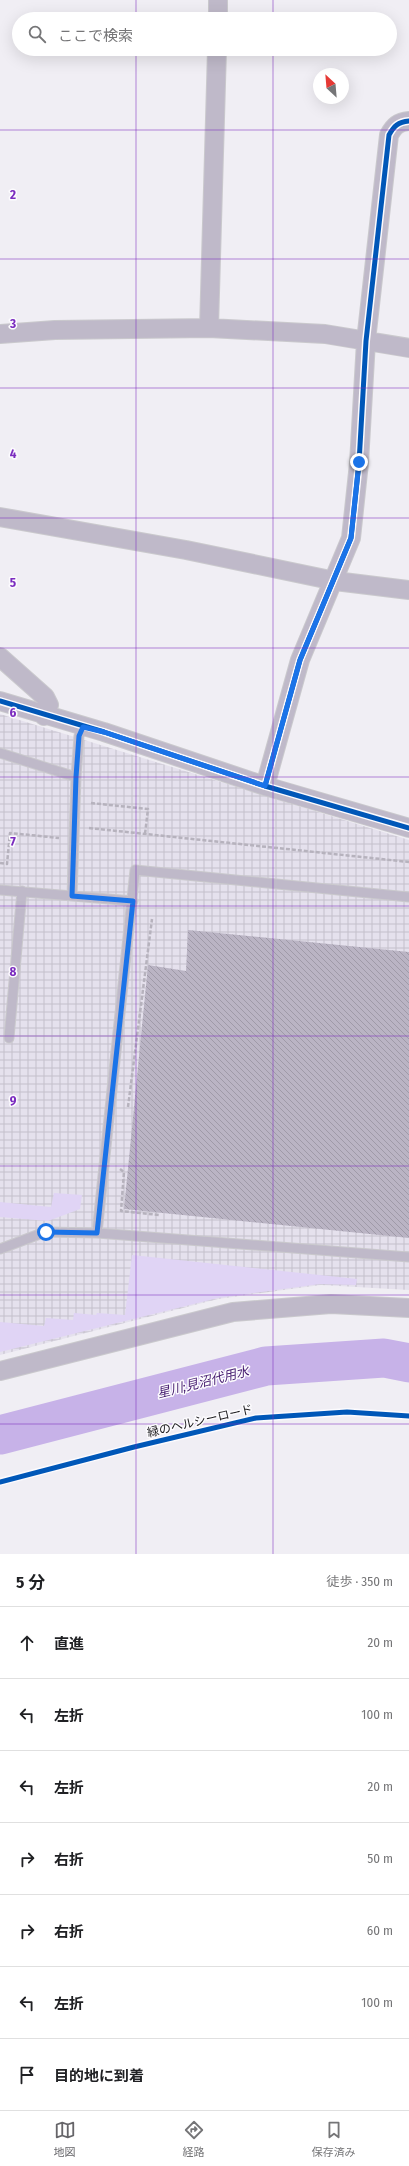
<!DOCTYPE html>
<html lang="ja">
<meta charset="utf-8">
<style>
:root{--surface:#fff;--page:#f2f2f2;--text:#202124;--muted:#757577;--line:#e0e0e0;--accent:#666569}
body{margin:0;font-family:"Fira Sans Condensed","Noto Sans JP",sans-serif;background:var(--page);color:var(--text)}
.compass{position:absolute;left:313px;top:68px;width:36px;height:36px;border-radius:50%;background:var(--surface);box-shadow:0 4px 16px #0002;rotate:334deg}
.stop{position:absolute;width:12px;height:12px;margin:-9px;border:3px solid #1a73e8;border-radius:50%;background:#fff}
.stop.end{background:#1a73e8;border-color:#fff;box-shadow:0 1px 4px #0008}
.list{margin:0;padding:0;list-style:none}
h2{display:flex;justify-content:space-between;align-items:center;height:52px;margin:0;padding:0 16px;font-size:17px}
h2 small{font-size:13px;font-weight:400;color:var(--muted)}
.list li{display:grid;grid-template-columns:26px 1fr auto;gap:12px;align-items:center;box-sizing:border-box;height:72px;padding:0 16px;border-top:1px solid var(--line)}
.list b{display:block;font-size:15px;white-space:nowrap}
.list em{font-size:13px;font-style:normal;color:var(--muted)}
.icon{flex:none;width:22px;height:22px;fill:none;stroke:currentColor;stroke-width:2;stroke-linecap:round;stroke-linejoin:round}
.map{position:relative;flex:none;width:409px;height:1554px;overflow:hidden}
.search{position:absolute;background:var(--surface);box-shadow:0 4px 16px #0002;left:12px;right:12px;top:12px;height:44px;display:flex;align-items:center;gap:10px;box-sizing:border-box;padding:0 14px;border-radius:22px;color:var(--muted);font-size:15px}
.sheet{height:556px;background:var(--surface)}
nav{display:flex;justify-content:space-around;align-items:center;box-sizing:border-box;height:56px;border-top:1px solid var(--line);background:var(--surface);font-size:11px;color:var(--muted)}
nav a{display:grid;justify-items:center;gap:2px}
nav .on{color:var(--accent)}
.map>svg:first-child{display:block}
.industrial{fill:url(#industrial-grid)}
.green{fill:#e0d4f5}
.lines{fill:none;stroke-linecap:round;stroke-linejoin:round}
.river{stroke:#c7b2e8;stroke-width:39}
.building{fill:url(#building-back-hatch)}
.service-casing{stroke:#cac9cd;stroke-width:11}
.minor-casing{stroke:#cac9cd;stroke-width:20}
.path{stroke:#b6b2bd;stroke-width:2.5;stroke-dasharray:4 2;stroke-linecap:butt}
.service{stroke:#bfb9c9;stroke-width:9}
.minor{stroke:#bfb9c9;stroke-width:18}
.cycleway-casing{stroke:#fcfbfe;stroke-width:8}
.cycleway{stroke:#0057b8;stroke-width:5}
.route{stroke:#1a73e8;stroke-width:5}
.grid{fill:none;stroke:#7b2cbf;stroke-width:1;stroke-opacity:0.55}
.labels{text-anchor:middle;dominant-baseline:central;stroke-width:3;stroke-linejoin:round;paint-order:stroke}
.street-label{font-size:12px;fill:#1c1b1e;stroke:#fcfbfe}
.water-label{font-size:13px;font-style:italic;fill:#441a6e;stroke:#fcfbfe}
.grid-label{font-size:13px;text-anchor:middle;font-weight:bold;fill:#7b2cbf;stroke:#fcfbfe;stroke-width:3;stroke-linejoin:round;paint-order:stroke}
</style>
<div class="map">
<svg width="409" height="1554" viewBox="0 0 409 1554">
<defs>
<pattern id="industrial-grid" width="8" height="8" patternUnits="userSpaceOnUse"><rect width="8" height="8" fill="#e5e1ed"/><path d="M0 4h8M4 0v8" fill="none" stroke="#c4c0cb"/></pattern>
<pattern id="building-back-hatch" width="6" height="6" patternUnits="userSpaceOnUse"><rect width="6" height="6" fill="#bab4c4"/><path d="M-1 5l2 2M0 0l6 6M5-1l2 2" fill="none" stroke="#9f9aa8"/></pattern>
</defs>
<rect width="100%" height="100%" fill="#f0eef4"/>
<!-- industrial -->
<path class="industrial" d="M0 714 409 840V1290L321 1285 218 1299 0 1355Z"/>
<!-- green -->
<path class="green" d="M54 1193 82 1195 80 1209 48 1221 0 1217V1202L51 1207Z
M132 1255 357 1279 356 1285 320 1284 218 1298 0 1352V1322L44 1326 46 1318 73 1320 74 1313 96 1315 97 1313 125 1315Z"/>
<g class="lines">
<!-- river -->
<path class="river" d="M0 1435 266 1366 384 1358 409 1363"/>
</g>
<!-- building -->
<path class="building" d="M188 930 409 952V1238L124 1209 148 965 186 971Z"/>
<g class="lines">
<defs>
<path id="service" d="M0 753 76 777
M0 890 133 901
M72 896 76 777 79 736 83 727
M409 897 135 870 97 1233 409 1257
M9 1038 22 891
M0 1249 45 1232 97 1233"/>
<path id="minor" d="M218 19V0
M209 328 217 49
M0 334 55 330 209 328 325 334 409 348
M0 517 186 550 335 581 409 590
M0 657 45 697 49 705 44 716
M0 701 104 732 265 786 409 828
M265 786 300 660 351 538 359 463 366 341 389 135C394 126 398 122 409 121
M0 1371 233 1312 331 1304 409 1308"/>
</defs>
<!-- service casing -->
<use href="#service" class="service-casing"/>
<!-- minor casing -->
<use href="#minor" class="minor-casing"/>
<!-- path -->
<path class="path" d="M91 803 148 809 145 834
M89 828 409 862
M0 863 7 864 10 833 59 838
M128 1107 152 919
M120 1169 124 1172 121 1211 159 1215"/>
<!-- service -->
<use href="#service" class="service"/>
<!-- minor -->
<use href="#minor" class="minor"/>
<defs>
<path id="cycleway" d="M0 701 104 732 265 786 409 828
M265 786 300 660 351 538 359 463 366 341 389 135C394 126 398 122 409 121
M0 1482 134 1447 256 1418 347 1412 409 1416"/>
</defs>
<!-- cycleway casing -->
<use href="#cycleway" class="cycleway-casing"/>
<!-- cycleway -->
<use href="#cycleway" class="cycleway"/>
</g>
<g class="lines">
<!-- route -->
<path class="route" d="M46 1232 97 1233 133 901 72 896 76 777 79 736 83 727 104 732 265 786 300 660 351 538 359 462"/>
</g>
<!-- grid -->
<path class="grid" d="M136 0V19M273 0V19M136 49V1554M273 49V1554M0 130H409M0 259H409M0 388H409M0 518H409M0 648H409M0 777H409M0 906H409M0 1036H409M0 1166H409M0 1295H409M0 1424H409"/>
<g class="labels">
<!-- street labels -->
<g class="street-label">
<text transform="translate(200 1421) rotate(-13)">緑のヘルシーロード</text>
</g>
<!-- water labels -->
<g class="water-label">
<text transform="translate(203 1382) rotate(-14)">星川;見沼代用水</text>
</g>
</g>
<g class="grid-label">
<text x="13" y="199">2</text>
<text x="13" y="328">3</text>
<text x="13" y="458">4</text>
<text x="13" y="587">5</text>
<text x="13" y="717">6</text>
<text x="13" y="846">7</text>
<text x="13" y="976">8</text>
<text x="13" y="1105">9</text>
</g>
</svg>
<svg class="compass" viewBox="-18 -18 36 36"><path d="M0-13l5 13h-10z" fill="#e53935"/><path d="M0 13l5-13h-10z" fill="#757577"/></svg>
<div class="stop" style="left:46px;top:1232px"></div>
<div class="stop end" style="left:359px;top:462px"></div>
<div class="search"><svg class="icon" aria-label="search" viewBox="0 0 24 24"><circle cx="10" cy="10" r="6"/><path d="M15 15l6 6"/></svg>ここで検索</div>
</div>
<section class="sheet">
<h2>5 分<small>徒歩 · 350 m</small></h2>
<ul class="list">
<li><svg class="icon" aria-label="ahead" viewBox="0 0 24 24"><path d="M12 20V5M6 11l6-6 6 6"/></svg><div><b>直進</b></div><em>20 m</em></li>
<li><svg class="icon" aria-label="left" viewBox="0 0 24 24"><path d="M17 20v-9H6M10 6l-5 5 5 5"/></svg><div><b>左折</b></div><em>100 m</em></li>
<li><svg class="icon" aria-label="left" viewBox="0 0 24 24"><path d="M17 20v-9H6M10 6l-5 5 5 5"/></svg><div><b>左折</b></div><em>20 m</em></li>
<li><svg class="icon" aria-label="right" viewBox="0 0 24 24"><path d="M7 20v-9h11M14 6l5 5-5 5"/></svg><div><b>右折</b></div><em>50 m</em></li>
<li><svg class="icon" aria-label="right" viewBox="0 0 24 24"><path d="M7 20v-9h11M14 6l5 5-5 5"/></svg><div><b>右折</b></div><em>60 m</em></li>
<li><svg class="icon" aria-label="left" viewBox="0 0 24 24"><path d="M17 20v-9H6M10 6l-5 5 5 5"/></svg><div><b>左折</b></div><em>100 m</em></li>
<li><svg class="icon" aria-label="arrive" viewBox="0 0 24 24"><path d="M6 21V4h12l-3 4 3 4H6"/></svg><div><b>目的地に到着</b></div></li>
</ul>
</section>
<nav>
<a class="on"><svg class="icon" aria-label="map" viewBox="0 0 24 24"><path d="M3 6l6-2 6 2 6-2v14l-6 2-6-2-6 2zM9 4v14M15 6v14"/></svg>地図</a>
<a><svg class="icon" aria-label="directions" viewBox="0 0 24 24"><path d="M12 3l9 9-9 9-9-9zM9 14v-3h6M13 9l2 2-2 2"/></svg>経路</a>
<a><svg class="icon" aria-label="saved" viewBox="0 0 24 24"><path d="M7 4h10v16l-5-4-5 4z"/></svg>保存済み</a>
</nav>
